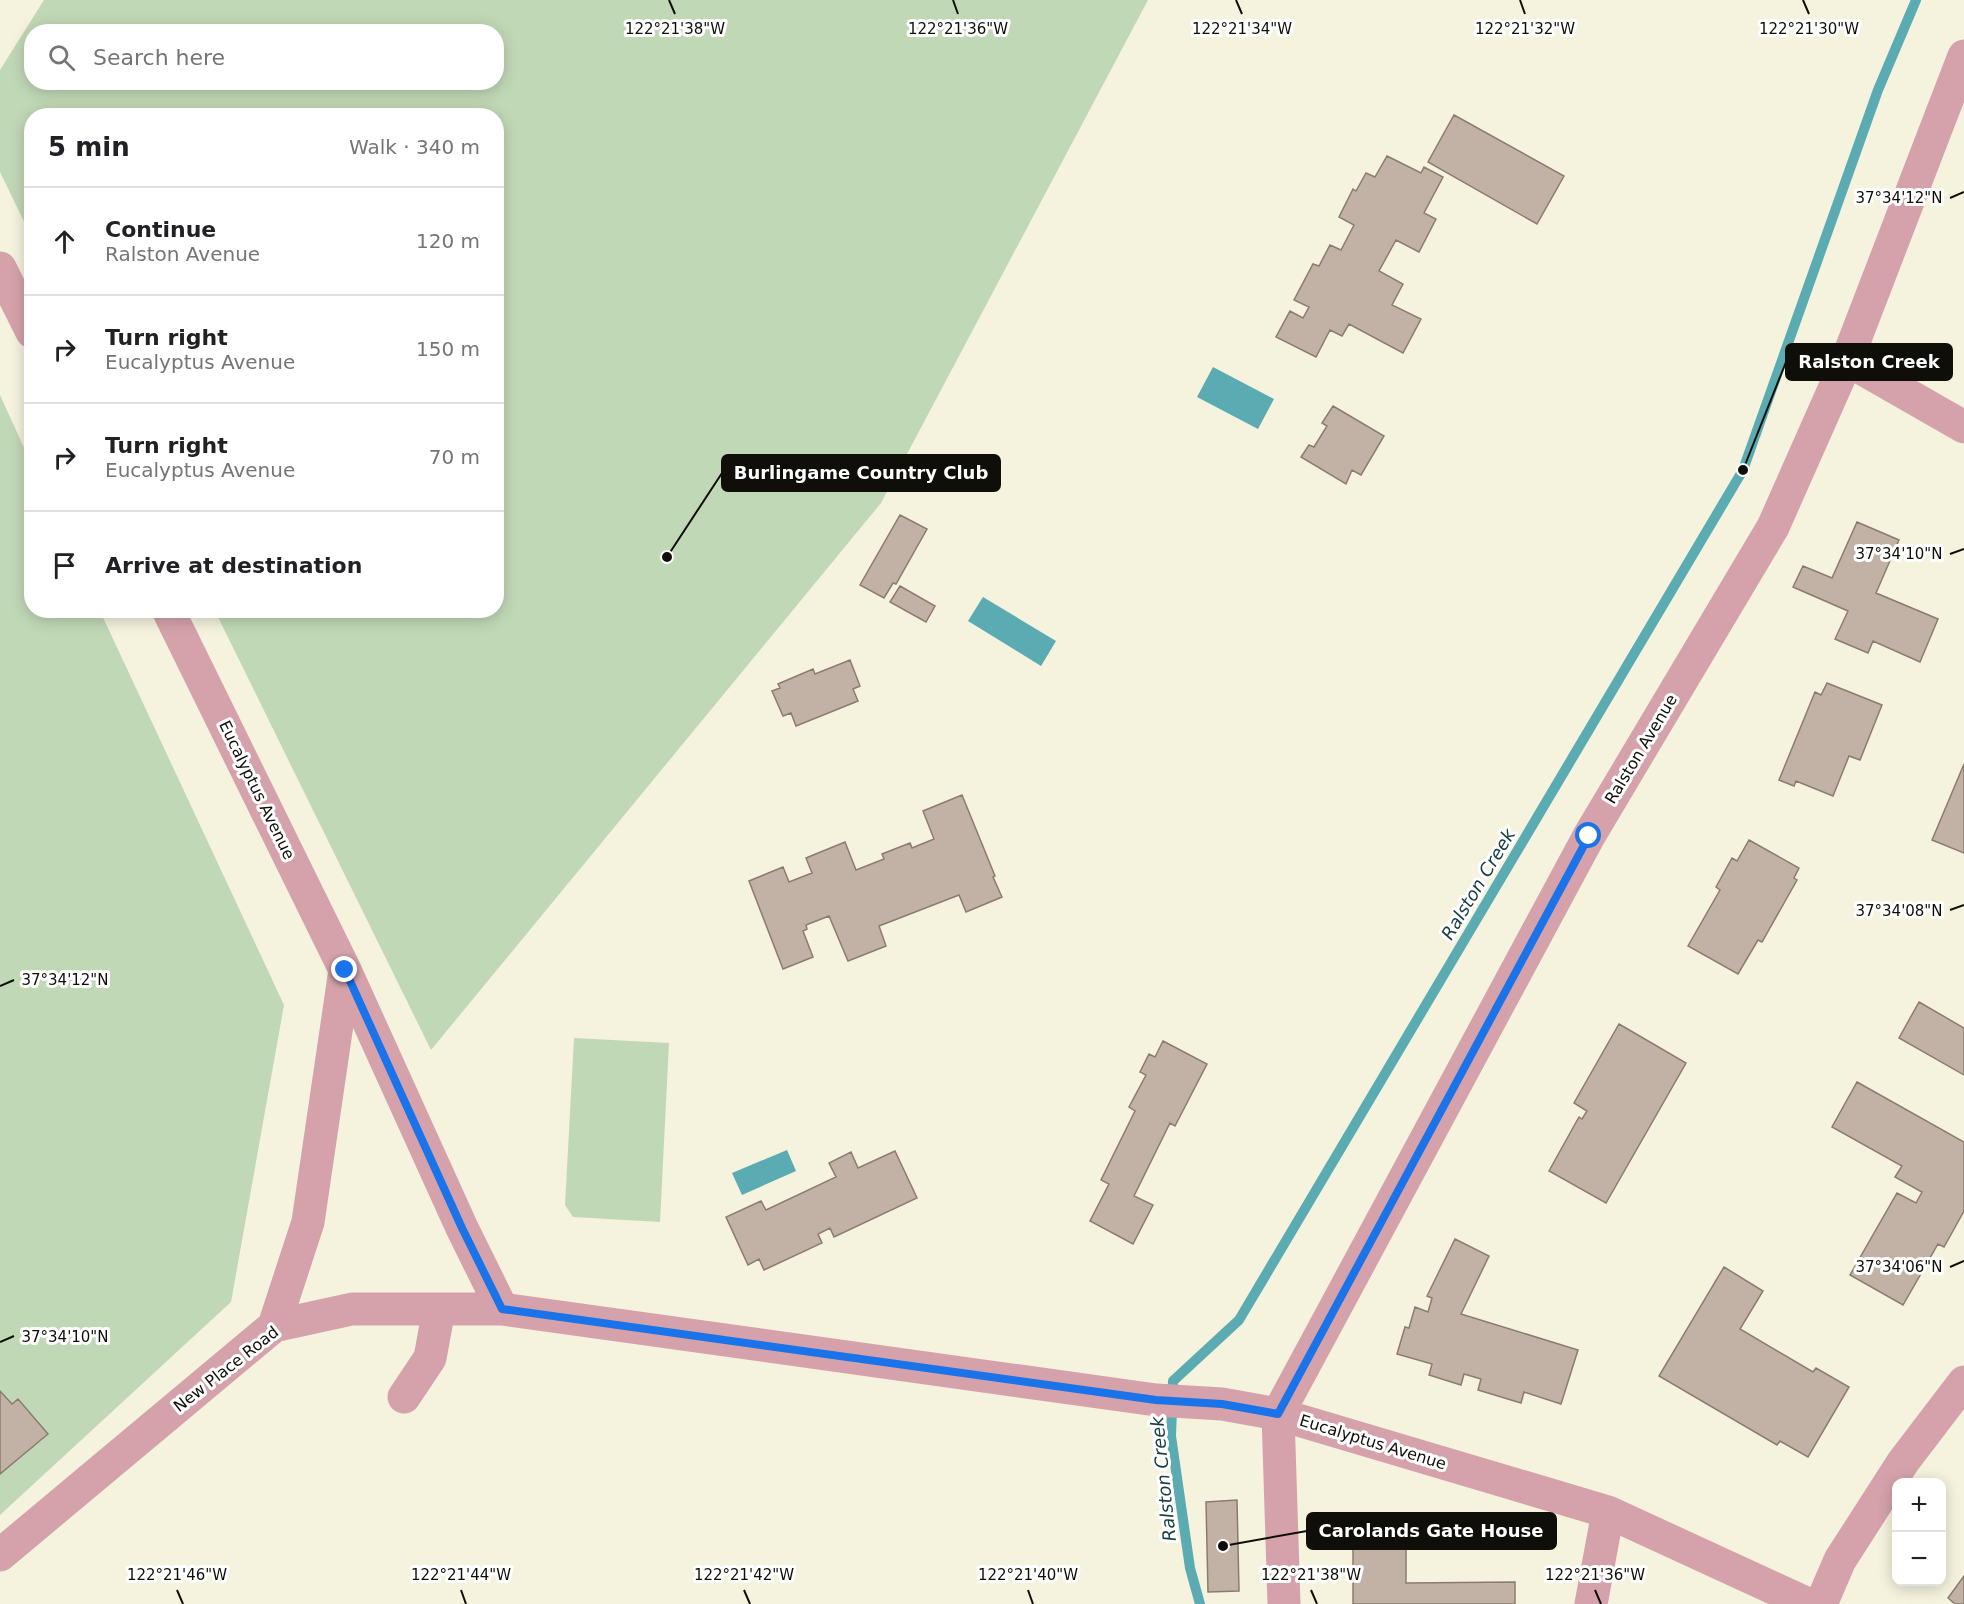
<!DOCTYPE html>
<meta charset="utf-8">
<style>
:root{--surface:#fff;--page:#f2f2f2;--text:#202124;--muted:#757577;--line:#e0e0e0}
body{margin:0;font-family:"DejaVu Sans",sans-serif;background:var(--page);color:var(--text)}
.controls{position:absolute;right:18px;bottom:18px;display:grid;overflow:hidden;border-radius:12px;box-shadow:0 3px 15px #0003}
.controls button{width:54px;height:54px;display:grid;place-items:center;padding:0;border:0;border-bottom:2px solid var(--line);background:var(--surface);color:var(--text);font:30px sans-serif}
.stop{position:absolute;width:18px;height:18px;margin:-14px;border:4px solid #1a73e8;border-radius:50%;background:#fff}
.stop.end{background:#1a73e8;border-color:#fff;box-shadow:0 2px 6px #0008}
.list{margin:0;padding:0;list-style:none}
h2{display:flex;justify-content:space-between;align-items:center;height:78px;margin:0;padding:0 24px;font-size:26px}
h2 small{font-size:20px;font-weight:400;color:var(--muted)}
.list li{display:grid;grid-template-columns:39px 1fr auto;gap:18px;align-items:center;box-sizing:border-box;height:108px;padding:0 24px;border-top:2px solid var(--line)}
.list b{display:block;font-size:22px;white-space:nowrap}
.list p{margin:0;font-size:20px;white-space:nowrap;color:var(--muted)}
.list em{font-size:20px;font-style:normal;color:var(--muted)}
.icon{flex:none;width:33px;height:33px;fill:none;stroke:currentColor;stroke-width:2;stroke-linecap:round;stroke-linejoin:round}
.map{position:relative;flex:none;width:1964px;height:1604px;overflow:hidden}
.search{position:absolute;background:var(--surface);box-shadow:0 3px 15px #0003;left:24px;top:24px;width:480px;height:66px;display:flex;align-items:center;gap:15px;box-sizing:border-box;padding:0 21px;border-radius:24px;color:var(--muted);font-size:22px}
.panel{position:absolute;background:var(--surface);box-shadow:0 3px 15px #0003;left:24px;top:108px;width:480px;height:510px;border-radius:24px}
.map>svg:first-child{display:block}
.green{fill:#c1d8b6;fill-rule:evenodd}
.water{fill:#5babb2}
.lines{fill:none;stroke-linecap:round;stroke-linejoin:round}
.stream{stroke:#5babb2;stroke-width:10}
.building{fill:#c2b2a5;stroke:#8b7c70;stroke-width:1.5}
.minor{stroke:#d5a2ab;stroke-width:33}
.route{stroke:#1a73e8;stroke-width:8}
.ticks{fill:none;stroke:#0f0e08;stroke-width:2}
.labels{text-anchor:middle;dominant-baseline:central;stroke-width:6;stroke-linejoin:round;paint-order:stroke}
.street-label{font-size:16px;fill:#0f0e08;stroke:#fff}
.water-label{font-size:18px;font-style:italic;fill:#173d41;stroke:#fff}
.ticks-label{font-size:15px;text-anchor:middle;fill:#0f0e08;stroke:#fff;stroke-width:6;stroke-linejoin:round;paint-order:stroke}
.leader{fill:none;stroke:#0f0e08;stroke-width:2}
.callout-dot{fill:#0f0e08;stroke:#fff;stroke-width:2}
.callout{fill:#0f0e08;stroke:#0f0e08;stroke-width:2}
.callout-label{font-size:18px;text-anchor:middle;font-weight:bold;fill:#fff}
</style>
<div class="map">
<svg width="1964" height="1604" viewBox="0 0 1964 1604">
<rect width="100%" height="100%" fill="#f5f2de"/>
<!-- green -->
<path class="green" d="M44 0H1148L881 503 431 1050 215 611 496 610V116H32L31 236 0 172V70ZM32 32H496V82H32Z
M0 395 31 463 32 610 100 611 284 1005 231 1302 0 1515Z
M574 1038 669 1043 660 1222 573 1217 565 1205Z"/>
<!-- water -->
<path class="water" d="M1213 367 1274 399 1258 429 1197 397Z
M983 597 1056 641 1041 666 968 621Z
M787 1150 796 1171 742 1195 732 1173Z"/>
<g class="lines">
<!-- stream -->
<path class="stream" d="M1200 1604 1190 1568 1171 1436 1173 1381 1239 1320 1743 470 1878 90 1916 0"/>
</g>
<!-- building -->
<path class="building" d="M1454 115 1564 176 1537 224 1428 162Z
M1387 156 1421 173 1424 167 1443 177 1424 213 1436 219 1419 252 1396 240 1379 271 1403 284 1392 305 1421 319 1403 353 1349 324 1342 336 1330 330 1316 357 1276 337 1290 311 1303 318 1309 307 1294 300 1313 264 1319 266 1330 245 1341 250 1354 225 1339 217 1353 189 1356 191 1366 173 1375 177Z
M1333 406 1384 436 1361 475 1352 470 1346 484 1301 457 1309 445 1314 447 1327 426 1322 423Z
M900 515 927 529 896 584 893 583 884 598 860 585Z
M1857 522 1899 540 1876 593 1938 619 1920 662 1873 641 1868 653 1835 639 1848 611 1793 587 1803 566 1832 578Z
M900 586 935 606 926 622 890 602Z
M850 660 860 686 853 689 858 701 796 726 791 713 783 716 772 691 780 688 778 684 813 669 815 674Z
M1827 683 1882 705 1860 760 1849 756 1833 796 1796 781 1794 786 1779 780 1815 692 1821 695Z
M1964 764V853L1932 840Z
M962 795 995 876 993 877 1002 897 966 912 959 895 879 926 886 946 848 961 829 916 806 925 807 929 803 931 813 957 783 969 749 881 783 867 789 882 812 873 806 858 845 842 856 870 884 859 882 854 910 843 912 848 934 839 923 811Z
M1749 840 1799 868 1794 878 1797 880 1762 942 1758 940 1738 974 1688 946 1720 890 1716 887 1732 858 1737 861Z
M1919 1002 1964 1028V1075L1899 1038Z
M1619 1024 1686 1063 1606 1203 1549 1171 1579 1117 1582 1119 1587 1111 1574 1103Z
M1163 1041 1207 1064 1175 1126 1170 1123 1134 1196 1153 1205 1133 1244 1090 1221 1109 1184 1101 1180 1135 1111 1129 1107 1146 1075 1140 1072 1149 1054 1155 1057Z
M1857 1082 1964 1142V1211L1944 1247 1938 1244 1903 1305 1850 1275 1897 1193 1916 1203 1922 1192 1895 1177 1902 1166 1832 1127Z
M895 1151 917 1198 834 1237 830 1228 818 1234 822 1243 764 1270 759 1259 748 1265 726 1217 761 1201 766 1210 836 1177 829 1163 851 1152 858 1168Z
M1455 1239 1489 1256 1461 1314 1578 1350 1561 1404 1524 1392 1521 1403 1478 1390 1481 1379 1464 1374 1461 1385 1429 1375 1432 1364 1397 1354 1405 1327 1409 1328 1415 1307 1428 1312 1432 1298 1427 1296Z
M1724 1267 1763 1291 1740 1329 1813 1372 1816 1368 1849 1387 1808 1457 1780 1441 1777 1445 1659 1376Z
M0 1391 12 1404 18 1399 48 1434 0 1474Z
M1237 1500 1239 1591 1208 1592 1206 1502Z
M1353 1538 1406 1539V1583L1515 1582V1604H1353Z
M1964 1576V1604H1955L1948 1598Z"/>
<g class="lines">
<!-- minor -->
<path class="minor" d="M0 268 32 332
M1847 360 1964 427
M168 610 345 970 462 1228 502 1309 1156 1400 1222 1404 1278 1414 1608 1512 1808 1604
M274 1326 308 1222 345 970
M404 1397 430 1358 439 1309
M0 1555 274 1326 352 1309H502
M1284 1604 1278 1414 1589 836 1773 527 1847 360 1964 56
M1591 1604 1608 1512
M1821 1604 1840 1560 1903 1462 1964 1382"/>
</g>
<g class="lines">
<!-- route -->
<path class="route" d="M345 970 462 1228 502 1309 1156 1400 1222 1404 1278 1414 1589 836"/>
</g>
<!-- ticks -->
<path class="ticks" d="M669 0 675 14M953 0 958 14M1236 0 1242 14M1520 0 1525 14M1803 0 1809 14M1950 198 1964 192M1950 554 1964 549M1950 910 1964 905M0 986 14 980M1950 1267 1964 1261M0 1342 14 1336M177 1590 183 1604M461 1590 466 1604M744 1590 750 1604M1028 1590 1033 1604M1311 1590 1317 1604M1595 1590 1601 1604"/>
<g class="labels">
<!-- street labels -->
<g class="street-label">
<text transform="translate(1641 749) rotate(-59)">Ralston Avenue</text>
<text transform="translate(257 790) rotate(64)">Eucalyptus Avenue</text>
<text transform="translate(226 1369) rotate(-38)">New Place Road</text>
<text transform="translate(1373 1442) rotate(17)">Eucalyptus Avenue</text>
</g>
<!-- water labels -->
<g class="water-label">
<text transform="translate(1478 884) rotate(-59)">Ralston Creek</text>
<text transform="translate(1163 1479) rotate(-96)">Ralston Creek</text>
</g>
</g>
<g class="ticks-label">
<text x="675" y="34">122°21'38"W</text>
<text x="958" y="34">122°21'36"W</text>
<text x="1242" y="34">122°21'34"W</text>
<text x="1525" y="34">122°21'32"W</text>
<text x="1809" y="34">122°21'30"W</text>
<text x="1899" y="203">37°34'12"N</text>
<text x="1899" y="559">37°34'10"N</text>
<text x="1899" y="916">37°34'08"N</text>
<text x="65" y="985">37°34'12"N</text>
<text x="1899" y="1272">37°34'06"N</text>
<text x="65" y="1342">37°34'10"N</text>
<text x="177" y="1580">122°21'46"W</text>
<text x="461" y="1580">122°21'44"W</text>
<text x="744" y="1580">122°21'42"W</text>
<text x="1028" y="1580">122°21'40"W</text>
<text x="1311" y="1580">122°21'38"W</text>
<text x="1595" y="1580">122°21'36"W</text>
</g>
<!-- callouts -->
<path class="leader" d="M1743 470L1786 362M667 557L722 473M1223 1546L1307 1531"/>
<g class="callout-dot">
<circle cx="1743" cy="470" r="6"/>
<circle cx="667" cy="557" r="6"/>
<circle cx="1223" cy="1546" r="6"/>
</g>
<g class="callout">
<rect x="1786" y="344" width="166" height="36" rx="6"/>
<rect x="722" y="455" width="278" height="36" rx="6"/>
<rect x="1307" y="1513" width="249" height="36" rx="6"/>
</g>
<g class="callout-label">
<text x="1869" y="368">Ralston Creek</text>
<text x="861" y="479">Burlingame Country Club</text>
<text x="1431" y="1537">Carolands Gate House</text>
</g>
</svg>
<div class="controls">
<button>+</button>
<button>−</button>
</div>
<div class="stop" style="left:1589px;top:836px"></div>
<div class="stop end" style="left:345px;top:970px"></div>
<div class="search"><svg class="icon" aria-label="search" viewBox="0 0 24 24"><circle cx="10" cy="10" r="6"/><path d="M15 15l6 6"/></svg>Search here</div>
<section class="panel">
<h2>5 min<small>Walk · 340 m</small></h2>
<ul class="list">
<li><svg class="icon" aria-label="ahead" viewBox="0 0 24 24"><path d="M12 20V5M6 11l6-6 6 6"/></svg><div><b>Continue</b><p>Ralston Avenue</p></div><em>120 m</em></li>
<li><svg class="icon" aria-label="right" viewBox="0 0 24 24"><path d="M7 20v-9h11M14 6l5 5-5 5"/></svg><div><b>Turn right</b><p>Eucalyptus Avenue</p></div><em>150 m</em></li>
<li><svg class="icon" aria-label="right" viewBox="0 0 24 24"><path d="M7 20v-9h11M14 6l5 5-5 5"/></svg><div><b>Turn right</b><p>Eucalyptus Avenue</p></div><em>70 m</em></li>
<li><svg class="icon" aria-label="arrive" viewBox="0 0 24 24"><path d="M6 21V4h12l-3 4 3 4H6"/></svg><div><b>Arrive at destination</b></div></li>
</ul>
</section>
</div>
